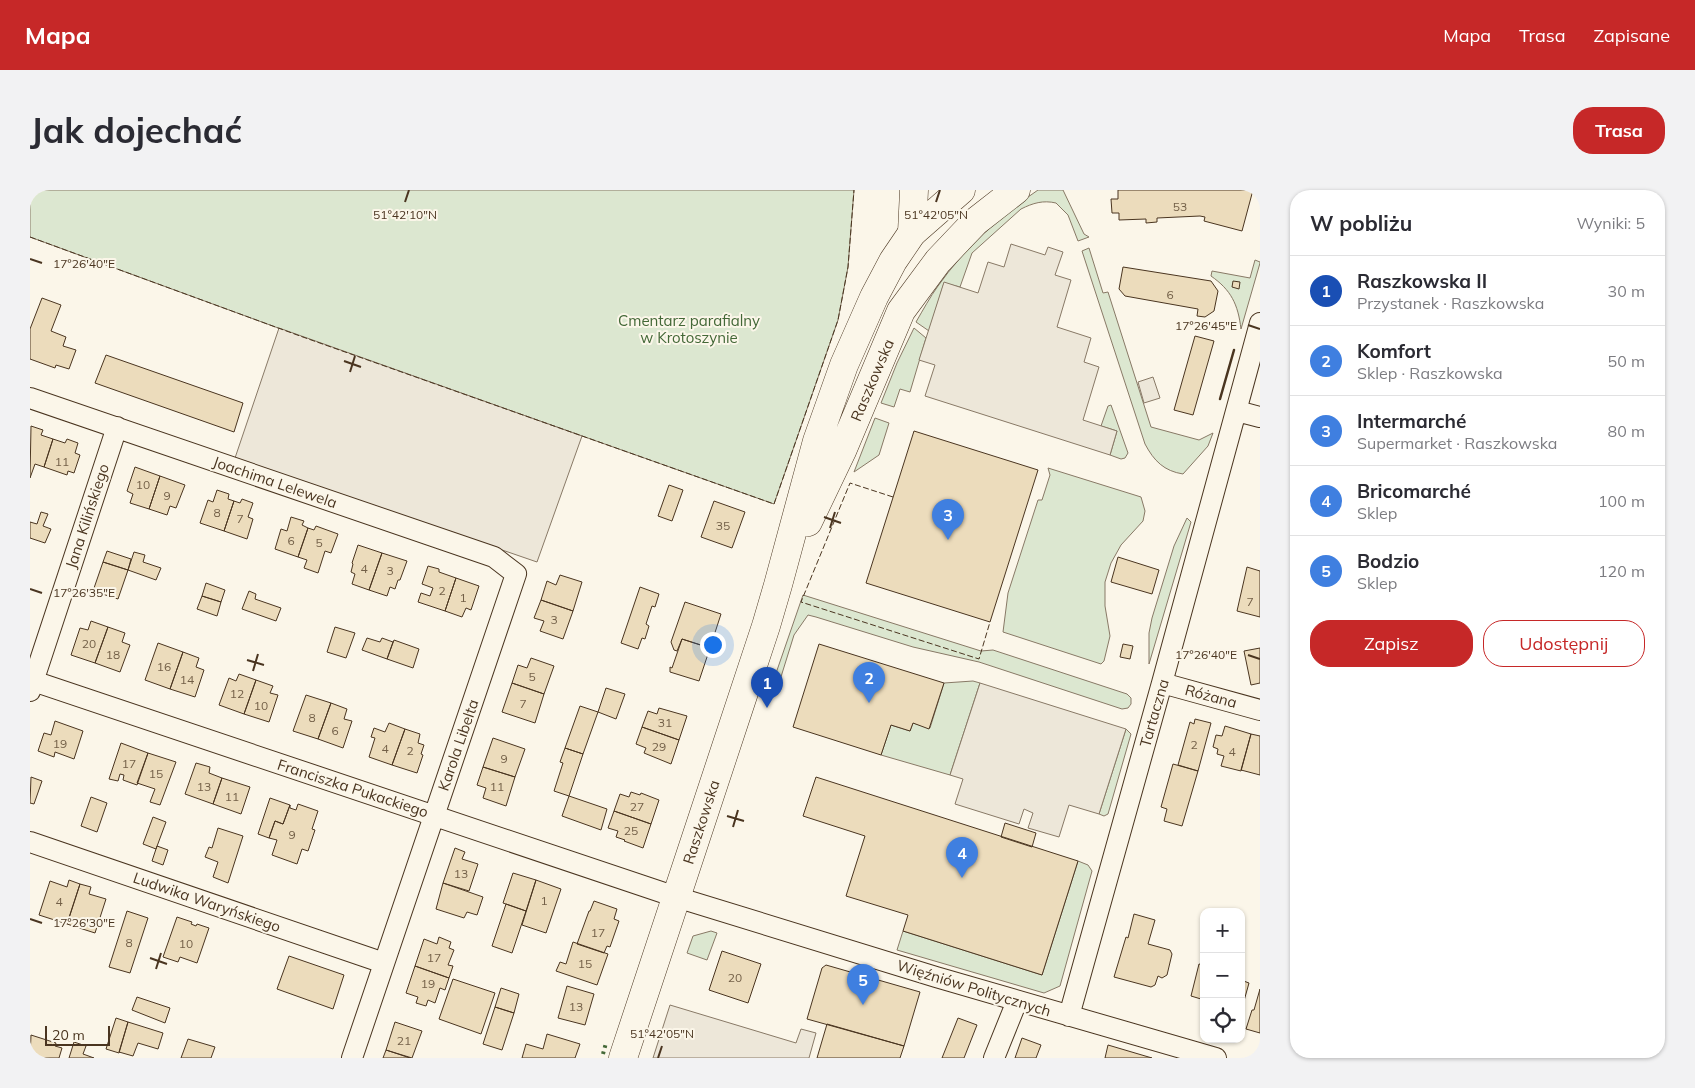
<!DOCTYPE html>
<html lang="pl">
<meta charset="utf-8">
<style>
:root{--surface:#fff;--page:#f2f2f3;--text:#2b2b33;--muted:#7c7c81;--line:#e1e1e2;--accent:#c62828}
body{margin:0;font-family:Mulish,sans-serif;background:var(--page);color:var(--text)}
.controls{position:absolute;right:15px;bottom:15px;display:grid;overflow:hidden;border-radius:10px;box-shadow:0 1px 4px #0004}
.controls button{width:45px;height:45px;display:grid;place-items:center;padding:0;border:0;border-bottom:1px solid var(--line);background:var(--surface);color:var(--text);font:25px sans-serif}
.scale{position:absolute;left:15px;bottom:12px;width:65px;box-sizing:border-box;padding-left:5px;border:2px solid #4a3520;border-top:0;font-size:14px;line-height:18px;white-space:nowrap;color:#4a3520;-webkit-text-stroke:4px #fbf6e9;paint-order:stroke}
.you{position:absolute;left:682px;top:454px;width:18px;height:18px;margin:-12px;border:4px solid #fff;border-radius:50%;background:#1a73e8;box-shadow:0 0 0 8px #1a73e833}
.badge{display:grid;place-items:center;width:32px;height:32px;border-radius:50%;background:var(--accent);color:#fff;font-size:16px;font-weight:700}
.pin{position:absolute;translate:-50% -41px;filter:drop-shadow(0 1px 2px #0008)}
.pin::after{content:'';position:absolute;top:26px;width:18px;height:15px;background:inherit;clip-path:polygon(0 0,100% 0,50% 100%)}
.list{margin:0;padding:0;list-style:none}
h2{display:flex;justify-content:space-between;align-items:center;height:65px;margin:0;padding:0 20px;font-size:21px}
h2 small{font-size:16px;font-weight:400;color:var(--muted)}
.list li{display:grid;grid-template-columns:32px 1fr auto;gap:15px;align-items:center;box-sizing:border-box;height:70px;padding:0 20px;border-top:1px solid var(--line)}
.list b{display:block;font-size:19px;white-space:nowrap}
.list p{margin:0;font-size:16px;white-space:nowrap;color:var(--muted)}
.list em{font-size:16px;font-style:normal;color:var(--muted)}
.actions{display:flex;gap:10px;padding:15px 20px}
.actions a{flex:1;padding:11px 0;border:1px solid var(--accent);border-radius:20px;text-align:center;font-size:18px;color:var(--accent)}
.actions .main{background:var(--accent);color:#fff}
.icon{flex:none;width:28px;height:28px;fill:none;stroke:currentColor;stroke-width:2;stroke-linecap:round;stroke-linejoin:round}
.map{position:relative;flex:none;width:1230px;height:868px;overflow:hidden;border-radius:20px}
header{display:flex;align-items:center;gap:30px;box-sizing:border-box;height:70px;padding:0 25px;background:var(--accent);color:#fff}
header strong{font-size:24px}
nav{display:flex;gap:28px;margin-inline-start:auto;font-size:18px}
.intro{display:flex;align-items:center;justify-content:space-between;box-sizing:border-box;height:120px;padding:0 30px}
h1{margin:0;font-size:35px}
.button{padding:12px 22px;border-radius:20px;background:var(--accent);color:#fff;font-size:18px;font-weight:700}
main{display:flex;gap:30px;padding:0 30px}
aside{flex:1;background:var(--surface);border-radius:20px;box-shadow:0 1px 4px #0004}
.map>svg:first-child{display:block}
.green{fill:#dce7d0;stroke:#887966}
.parking{fill:#ede7d9;stroke:#887966}
.building{fill:#ecdcbc;stroke:#4a3520}
.lines{fill:none;stroke-linecap:round;stroke-linejoin:round}
.street-casing{stroke:#4a3520;stroke-width:22}
.secondary-casing{stroke:#4a3520;stroke-width:29}
.primary-casing{stroke:#4a3520;stroke-width:29}
.street{stroke:#fbf6e9;stroke-width:20}
.secondary{stroke:#fbf6e9;stroke-width:28}
.primary{stroke:#fbf6e9;stroke-width:28}
.hedge{stroke:#436837;stroke-width:4;stroke-dasharray:2.5 4;stroke-linecap:butt}
.fence{stroke:#4a3520;stroke-width:1;stroke-dasharray:6 2.5;stroke-linecap:butt}
.wall{stroke:#4a3520;stroke-width:2.5}
.ticks{fill:none;stroke:#4a3520;stroke-width:2}
.labels{text-anchor:middle;dominant-baseline:central;stroke-width:4;stroke-linejoin:round;paint-order:stroke}
.number-label{font-size:12px;fill:#725f47}
.park-label{font-size:15px;fill:#436837;stroke:#fbf6e9}
.street-label{font-size:15px;fill:#4a3520;stroke:#fbf6e9}
.ticks-label{font-size:12px;text-anchor:middle;fill:#4a3520;stroke:#fbf6e9;stroke-width:4;stroke-linejoin:round;paint-order:stroke}
</style>
<header>
<strong>Mapa</strong>
<nav><a>Mapa</a><a>Trasa</a><a>Zapisane</a></nav>
</header>
<div class="intro"><h1>Jak dojechać</h1><a class="button">Trasa</a></div>
<main>
<div class="map">
<svg width="1230" height="868" viewBox="0 0 1230 868">
<rect width="100%" height="100%" fill="#fbf6e9"/>
<!-- green -->
<path class="green" d="M0 0H824L818 77 808 130 744 314 270 146 0 47Z
M1008 0H1033L1054 44 1059 47 1048 51 1038 25 1026 13C1013 10 1003 13 991 19L942 63 930 97 914 93 899 141 886 132C893 120 900 107 908 96 934 59 971 25 1008 0Z
M1059 58 1073 103 1078 102 1121 237 1169 250 1183 243 1178 256 1153 284C1134 281 1124 271 1115 254L1052 61Z
M1225 70 1230 72V73L1211 139C1208 114 1201 100 1181 86L1182 81 1220 88Z
M884 138 896 148 880 202 870 199 864 217 851 213 867 173Z
M1081 215 1098 263 1095 268 1091 269 1080 265 1087 241 1071 236 1078 216Z
M845 228 859 233 849 265 824 282Z
M1018 278 1111 307 1115 321 1113 331 1091 355 1081 373 1075 392V416L1080 446 1074 471 1071 474 973 442 978 403 1008 310H1012L1020 285Z
M1157 328 1161 332 1119 474V443L1122 428 1144 356Z
M773 405 951 461 963 460 1097 504 1101 508V514L1098 518 1092 519 949 472 883 457 786 427 778 425 764 445 750 490 744 489Z
M943 491 950 493 920 585 851 565 861 535 880 541 883 533 900 538 914 493Z
M1096 539 1101 544 1078 624 1074 626 1069 624Z
M1048 671 1058 675 1062 681 1030 796 1014 803 867 760 873 741 1012 785Z
M681 741 687 743 677 770 657 763 663 746Z"/>
<!-- parking -->
<path class="parking" d="M981 54 1015 65 1018 57 1033 62 1025 85 1041 90 1027 137 1061 148 1054 172 1069 177 1053 230 1087 241 1080 265 895 206 905 175 889 170 914 92 948 103 958 72 974 77Z
M249 138 552 246 507 372 205 268Z
M1123 187 1130 208 1114 213 1108 192Z
M950 493 1096 539 1069 624 1039 615 1029 647 998 638 1003 623 994 619 989 634 925 614 933 589 920 585Z
M640 815 766 853 771 839 786 843 779 868H623Z"/>
<!-- building -->
<path class="building" d="M1088 0H1223L1212 41 1174 31 1175 27 1170 26 1127 28V32L1116 33V29L1089 30V23H1082L1081 9H1088Z
M1093 77 1181 91 1188 101 1184 121 1175 127 1167 126 1168 119 1095 106 1089 99Z
M1203 91 1210 92 1209 99 1202 97Z
M12 108 31 115 21 141 36 147 33 156 46 160 39 179 26 175 25 178 0 169V139Z
M1165 146 1184 151 1163 225 1144 220Z
M76 165 213 213 204 242 65 193Z
M1 236 13 240 11 245 23 249 14 277 5 274 0 288Z
M884 241 1008 280 960 432 836 393Z
M23 249 35 253 37 249 48 253 45 263 50 265 44 283 38 281 37 285 14 277Z
M105 277 130 286 119 319 100 313 103 304 97 301Z
M130 286 155 295 146 318 140 316 137 325 119 319Z
M639 295 653 300 642 331 628 326Z
M187 300 199 304 198 309 204 311 194 341 170 333 178 310 183 312Z
M212 309 223 313 218 327 223 329 217 349 194 341 204 311 210 313Z
M684 311 715 322 702 358 671 347Z
M11 322 18 324 13 336 21 339 15 353 0 348V332L7 334Z
M261 327 274 331 272 335 278 338 268 367 245 359 251 339 257 341Z
M286 336 308 344 301 363 295 361 288 383 274 378 277 370 268 367 278 338 284 340Z
M328 355 352 363 339 400 322 394 325 384 321 382 323 374 322 373Z
M77 361 101 369 98 380 73 372Z
M104 362 115 365 113 372 131 378 126 390 98 380Z
M352 363 377 371 370 390H368L365 399 360 397 357 406 339 400Z
M1088 367 1129 380 1122 404 1081 392Z
M73 372 98 380 88 409 63 401Z
M398 376 409 379V382L426 388 415 421 388 412 391 403 400 406 403 398 392 394Z
M1217 377 1230 381V427L1207 421Z
M530 385 552 392 543 421 511 410 517 391 526 395Z
M426 388 449 396 441 420 436 418 432 427 415 421Z
M176 393 195 400 191 412 172 406Z
M610 397 629 404 625 417 622 416 616 434 619 436 615 449 612 448 608 459 591 453Z
M219 401 226 404 225 409 251 418 246 431 212 419Z
M172 406 191 412 187 426 167 419Z
M511 410 543 421 533 449 510 441 514 431 504 428Z
M655 412 691 424 680 458 652 449 647 461 644 460 641 452Z
M61 431 78 437 65 473 41 465 50 438 58 440Z
M78 437 95 443 92 452 100 455 90 482 65 473Z
M305 437 325 443 316 468 297 462Z
M337 448 350 452 352 448 363 452 357 469 332 460Z
M652 449 680 458 669 491 640 482V477L642 478Z
M364 450 389 459 383 478 357 469Z
M128 453 153 462 140 499 115 490Z
M789 454 914 493 899 539 883 533 880 541 861 535 851 565 763 537Z
M1093 454 1103 456 1100 469 1090 467Z
M1230 458V493L1221 495 1214 461Z
M153 462 169 468 166 477 174 480 165 507 140 499Z
M501 468 524 476 514 504 482 493 488 475 497 478Z
M209 484 226 490 214 524 189 515 199 488 206 491Z
M226 490 243 496 240 503 248 505 239 532 214 524Z
M482 493 514 504 505 533 472 522Z
M576 498 595 504 586 529 568 522Z
M276 505 301 513 288 549 263 541Z
M301 513 317 519 314 529 322 531 313 558 288 549Z
M550 516 568 522 553 564 535 558Z
M629 518 657 526 649 550 612 537 618 521 627 524Z
M1165 529 1181 533 1168 581 1148 575 1160 532 1164 534Z
M25 531 53 541 44 569 25 562 24 567 8 561 14 543 21 545Z
M359 533 375 539 362 575 339 567 345 548 341 547 344 538 355 542Z
M1195 536 1221 544 1211 581 1191 576 1194 566 1187 564 1188 559 1183 557 1186 545 1192 546Z
M612 537 649 550 641 574 614 563 616 558 606 554Z
M375 539 390 544 388 553 394 555 391 564 393 565 387 583 362 575Z
M1221 544 1230 546V585L1211 580Z
M463 548 495 559 485 587 453 577Z
M91 553 118 563 107 595 93 590 94 585 90 584 88 591 79 589Z
M535 558 553 564 539 606 524 601 533 573 530 572Z
M118 563 146 572 130 615 120 612 125 599 107 593Z
M166 573 180 577 179 583 192 588 183 614 155 604Z
M1143 574 1168 581 1152 636 1134 631 1137 619 1131 617Z
M453 577 485 587 476 616 453 608 456 598 447 595Z
M1 587 12 591 4 614 0 613Z
M786 587 1048 671 1012 785 873 741 878 725 816 706 835 646 773 626Z
M192 588 220 597 211 624 183 614Z
M601 602 610 605 611 603 629 610 621 634 584 621 590 604 599 607Z
M539 606 577 619 571 640 532 626Z
M61 607 77 613 67 642 51 636Z
M240 608 260 615 253 634 245 631 239 648 228 644Z
M268 614 288 621 282 639 285 640 278 661 272 659 267 674 242 665 247 650 239 648 245 631 253 634 260 615V618L266 620Z
M584 621 621 634 613 658 594 651 595 650 586 647 588 641 578 638Z
M123 627 136 632 126 659 113 654Z
M975 633 1006 643 1002 657 971 647Z
M188 638 213 646 198 693 183 687 188 672 175 667 179 657 182 658Z
M127 656 138 660 133 675 122 671Z
M425 658 435 662 432 669 448 674 439 701 413 693Z
M483 683 506 690 496 721 473 713Z
M39 690 50 694 37 734 9 725 20 691 37 697Z
M506 690 531 699 516 743 492 735Z
M413 693 453 707 447 725 437 722 434 728 406 719Z
M50 694 61 697 59 704 76 709 65 743 37 734Z
M564 711 587 719 584 729 589 731 580 757 577 756 574 763 547 754 559 721H560Z
M476 714 496 721 482 763 462 756Z
M97 721 118 728 100 783 79 777Z
M1104 724 1125 730 1118 754 1140 760 1142 764 1137 785 1132 788 1128 786 1125 795 1121 797 1084 787 1096 747 1098 748Z
M147 727 162 732 161 734 166 736 167 734 179 738 167 773 150 767 148 772 133 767Z
M409 747 421 752 419 758 424 760 418 775 423 776 419 788 385 776 394 749 407 754Z
M543 752 578 764 567 795 526 781 530 772 536 774Z
M692 761 731 774 718 813 679 800Z
M259 766 314 785 303 819 247 799Z
M1169 774 1174 775V812H1171V809L1161 806Z
M796 775 890 802 874 856 777 829 792 778Z
M385 776 419 788 415 800 410 798 405 813 398 810 396 816 386 813 388 807 376 803Z
M423 789 465 803 451 844 409 829Z
M1211 790 1219 793 1212 818H1211Z
M537 796 564 804 555 835 528 828Z
M471 798 489 804 484 823 465 817Z
M1230 799V843L1216 839 1222 820H1224Z
M107 807 140 818 135 833 102 820Z
M465 817 484 823 472 860 453 854Z
M86 828 98 832 89 863 76 859Z
M928 828 947 835 934 868H912Z
M98 832 133 843 128 859 108 853 103 866 89 862Z
M365 832 392 841 382 868 356 860Z
M797 834 874 856 870 868H787Z
M517 844 550 854 545 868H492L496 854 513 859Z
M1 845 26 853 25 856 32 858 29 868H0Z
M992 848 1011 855 1006 868H985Z
M158 849 185 857 181 868H151Z
M44 852 56 856 53 864 64 868H39Z
M1078 855 1122 868H1075Z
M356 860 380 868H353Z"/>
<g class="lines">
<defs>
<path id="street" d="M0 208 464 367 486 384 322 868
M1207 221 1230 227
M0 490 646 707 906 787 1186 868
M1132 493 1230 520
M0 501 87 237
M0 652 354 773
M1039 826 1132 493 1230 133
M964 868 987 811"/>
<path id="secondary" d="M882 43 884 0"/>
<path id="primary" d="M778 332 812 261 871 121 908 71 945 32 986 0
M593 868 736 436 748 395 787 251 814 175 844 107 863 71 882 43 931 0"/>
</defs>
<!-- street casing -->
<use href="#street" class="street-casing"/>
<!-- secondary casing -->
<use href="#secondary" class="secondary-casing"/>
<!-- primary casing -->
<use href="#primary" class="primary-casing"/>
<!-- street -->
<use href="#street" class="street"/>
<!-- secondary -->
<use href="#secondary" class="secondary"/>
<!-- primary -->
<use href="#primary" class="primary"/>
<!-- hedge -->
<path class="hedge" d="M573 864 576 853"/>
<!-- fence -->
<path class="fence" d="M0 47 270 146 744 314 808 130 818 77 824 0
M863 307 820 293 771 412 949 469 960 432"/>
<!-- wall -->
<path class="wall" d="M1190 209 1204 160"/>
</g>
<!-- ticks -->
<path class="ticks" d="M375 12 379 0M906 12 910 0M0 69 12 73M1218 135 1230 139M314 171 331 177M320 182 325 166M794 327 811 333M800 338 805 322M0 399 12 403M1218 465 1230 469M217 470 234 475M223 481 228 464M697 626 714 631M703 637 708 620M0 729 12 733M120 768 137 774M126 779 131 763M628 868 632 856"/>
<g class="labels">
<!-- number labels -->
<g class="number-label">
<text x="1150" y="16">53</text>
<text x="1140" y="104">6</text>
<text x="32" y="271">11</text>
<text x="113" y="294">10</text>
<text x="137" y="305">9</text>
<text x="187" y="322">8</text>
<text x="210" y="328">7</text>
<text x="693" y="335">35</text>
<text x="261" y="350">6</text>
<text x="289" y="352">5</text>
<text x="334" y="378">4</text>
<text x="360" y="380">3</text>
<text x="412" y="400">2</text>
<text x="433" y="407">1</text>
<text x="1220" y="411">7</text>
<text x="524" y="429">3</text>
<text x="59" y="453">20</text>
<text x="83" y="464">18</text>
<text x="134" y="476">16</text>
<text x="502" y="486">5</text>
<text x="157" y="489">14</text>
<text x="207" y="503">12</text>
<text x="493" y="513">7</text>
<text x="231" y="515">10</text>
<text x="282" y="527">8</text>
<text x="635" y="532">31</text>
<text x="305" y="540">6</text>
<text x="30" y="553">19</text>
<text x="1164" y="554">2</text>
<text x="629" y="556">29</text>
<text x="355" y="558">4</text>
<text x="380" y="560">2</text>
<text x="1202" y="561">4</text>
<text x="474" y="568">9</text>
<text x="99" y="573">17</text>
<text x="126" y="583">15</text>
<text x="174" y="596">13</text>
<text x="467" y="596">11</text>
<text x="202" y="606">11</text>
<text x="607" y="616">27</text>
<text x="601" y="640">25</text>
<text x="262" y="644">9</text>
<text x="431" y="683">13</text>
<text x="514" y="710">1</text>
<text x="29" y="711">4</text>
<text x="568" y="742">17</text>
<text x="99" y="752">8</text>
<text x="156" y="753">10</text>
<text x="404" y="767">17</text>
<text x="555" y="773">15</text>
<text x="705" y="787">20</text>
<text x="398" y="793">19</text>
<text x="546" y="816">13</text>
<text x="374" y="850">21</text>
</g>
<!-- park labels -->
<g class="park-label">
<text x="659" y="130">Cmentarz parafialny<tspan x="659" dy="17">w Krotoszynie</tspan></text>
</g>
<!-- street labels -->
<g class="street-label">
<text transform="translate(842 190) rotate(-67)">Raszkowska</text>
<text transform="translate(245 292) rotate(19)">Joachima Lelewela</text>
<text transform="translate(57 326) rotate(-72)">Jana Kilińskiego</text>
<text transform="translate(1181 506) rotate(15)">Różana</text>
<text transform="translate(1124 523) rotate(-74)">Tartaczna</text>
<text transform="translate(428 555) rotate(-71)">Karola Libelta</text>
<text transform="translate(323 598) rotate(18)">Franciszka Pukackiego</text>
<text transform="translate(671 632) rotate(-72)">Raszkowska</text>
<text transform="translate(177 712) rotate(19)">Ludwika Waryńskiego</text>
<text transform="translate(944 798) rotate(17)">Więźniów Politycznych</text>
</g>
</g>
<g class="ticks-label">
<text x="375" y="29">51°42'10"N</text>
<text x="906" y="29">51°42'05"N</text>
<text x="54" y="78">17°26'40"E</text>
<text x="1176" y="140">17°26'45"E</text>
<text x="54" y="407">17°26'35"E</text>
<text x="1176" y="469">17°26'40"E</text>
<text x="54" y="737">17°26'30"E</text>
<text x="632" y="848">51°42'05"N</text>
</g>
</svg>
<div class="controls">
<button>+</button>
<button>−</button>
<button><svg class="icon" aria-label="locate" viewBox="0 0 24 24"><circle cx="12" cy="12" r="6"/><path d="M12 2v4M12 18v4M2 12h4M18 12h4"/></svg></button>
</div>
<div class="scale">20 m</div>
<div class="you"></div>
<div class="pin badge" style="left:737px;top:518px;background:#1a4fb4">1</div>
<div class="pin badge" style="left:839px;top:513px;background:#3f7fe0">2</div>
<div class="pin badge" style="left:918px;top:350px;background:#3f7fe0">3</div>
<div class="pin badge" style="left:932px;top:688px;background:#3f7fe0">4</div>
<div class="pin badge" style="left:833px;top:815px;background:#3f7fe0">5</div>
</div>
<aside>
<h2>W pobliżu<small>Wyniki: 5</small></h2>
<ul class="list">
<li><span class="badge" style="background:#1a4fb4">1</span><div><b>Raszkowska II</b><p>Przystanek · Raszkowska</p></div><em>30 m</em></li>
<li><span class="badge" style="background:#3f7fe0">2</span><div><b>Komfort</b><p>Sklep · Raszkowska</p></div><em>50 m</em></li>
<li><span class="badge" style="background:#3f7fe0">3</span><div><b>Intermarché</b><p>Supermarket · Raszkowska</p></div><em>80 m</em></li>
<li><span class="badge" style="background:#3f7fe0">4</span><div><b>Bricomarché</b><p>Sklep</p></div><em>100 m</em></li>
<li><span class="badge" style="background:#3f7fe0">5</span><div><b>Bodzio</b><p>Sklep</p></div><em>120 m</em></li>
</ul>
<div class="actions"><a class="main">Zapisz</a><a>Udostępnij</a></div>
</aside>
</main>
